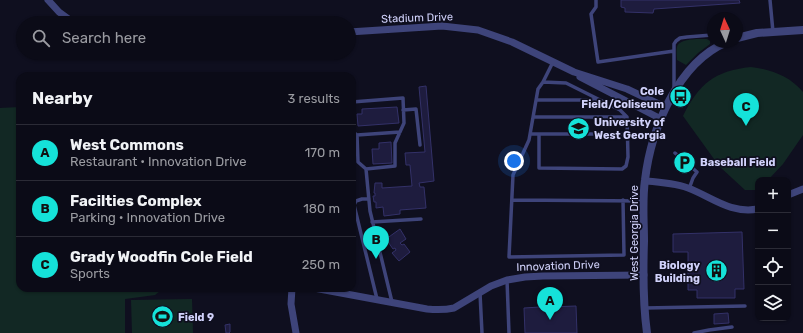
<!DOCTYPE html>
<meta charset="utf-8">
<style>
:root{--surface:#0b0b17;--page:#191924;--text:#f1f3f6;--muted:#9a9ba1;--line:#2b2b36;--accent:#15e2d9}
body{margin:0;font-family:Rubik,sans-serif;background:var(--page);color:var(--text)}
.controls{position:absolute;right:12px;bottom:12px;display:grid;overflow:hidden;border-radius:8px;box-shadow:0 1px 3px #0004}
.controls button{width:36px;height:36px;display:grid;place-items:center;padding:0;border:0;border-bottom:1px solid var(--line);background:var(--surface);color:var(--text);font:20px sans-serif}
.compass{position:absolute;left:707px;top:12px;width:36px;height:36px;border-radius:50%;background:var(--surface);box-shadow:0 1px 3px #0004;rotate:356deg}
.you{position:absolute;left:514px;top:161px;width:14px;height:14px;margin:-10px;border:3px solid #fff;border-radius:50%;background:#1a73e8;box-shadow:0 0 0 6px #1a73e833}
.badge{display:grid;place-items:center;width:26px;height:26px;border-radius:50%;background:var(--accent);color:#111;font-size:13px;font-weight:700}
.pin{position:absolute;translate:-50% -33px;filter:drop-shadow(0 1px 2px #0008)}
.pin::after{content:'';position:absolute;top:21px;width:14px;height:12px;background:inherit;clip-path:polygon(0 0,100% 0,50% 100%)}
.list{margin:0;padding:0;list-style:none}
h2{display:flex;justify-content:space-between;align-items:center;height:52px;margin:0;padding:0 16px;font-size:17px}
h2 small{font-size:13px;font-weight:400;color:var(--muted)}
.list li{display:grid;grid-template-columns:26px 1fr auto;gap:12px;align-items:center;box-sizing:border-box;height:56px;padding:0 16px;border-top:1px solid var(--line)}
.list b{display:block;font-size:15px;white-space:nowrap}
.list p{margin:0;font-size:13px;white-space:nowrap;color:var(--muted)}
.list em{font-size:13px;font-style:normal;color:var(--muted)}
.icon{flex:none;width:22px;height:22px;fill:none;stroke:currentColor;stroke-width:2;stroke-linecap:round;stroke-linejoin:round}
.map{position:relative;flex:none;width:803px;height:333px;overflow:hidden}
.search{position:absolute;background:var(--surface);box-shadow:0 1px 3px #0004;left:16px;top:16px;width:340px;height:44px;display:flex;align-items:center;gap:10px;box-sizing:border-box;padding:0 14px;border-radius:22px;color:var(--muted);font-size:15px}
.panel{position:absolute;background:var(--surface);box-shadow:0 1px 3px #0004;left:16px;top:72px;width:340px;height:220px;border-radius:12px}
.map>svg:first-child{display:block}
.green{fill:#122824}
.building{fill:#1e1c3e;stroke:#333168}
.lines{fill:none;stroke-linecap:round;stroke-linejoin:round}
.service{stroke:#3e447a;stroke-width:3.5}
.minor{stroke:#3e447a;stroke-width:7}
.tertiary{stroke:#3e447a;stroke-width:8}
.labels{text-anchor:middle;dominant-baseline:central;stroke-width:3.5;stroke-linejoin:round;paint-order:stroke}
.street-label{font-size:11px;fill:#d1d2fb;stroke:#0f0f1f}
.poi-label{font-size:11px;font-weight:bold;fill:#d1d2fb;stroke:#0f0f1f;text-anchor:start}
</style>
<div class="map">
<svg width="803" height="333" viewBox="0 0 803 333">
<rect width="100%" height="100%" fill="#0f0f1f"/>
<!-- green -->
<path class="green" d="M707 39 710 41V44L698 53 686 65 677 60C677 56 676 51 677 47 679 38 699 39 707 39Z
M751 67C770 69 790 76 803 92V135L783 164 768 180H758V190H745L719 166 683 116C699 84 714 71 751 67Z
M20 107V288H164L155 295 125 299V333H0V108Z
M192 299 193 333H132L131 300Z"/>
<!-- building -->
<path class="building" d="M621 0H739L740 3 654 9 653 13 625 12V8L621 7Z
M426 86 434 181 419 183 420 187H424L426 208 400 210V214L384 216 383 207 376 208V202H374L373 196H375V193H374L375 183H382V188L412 186 410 165H406L405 153 425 152 419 87Z
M397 107 399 123 358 126 357 114H362V109Z
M391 142 392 163 373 164 372 149H379V143Z
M400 229 406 239 400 243 402 245 404 244 410 252 399 261 392 253 396 250 395 248 393 249 386 239Z
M742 232 744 289H735V298H697V290H688V252H673V234Z
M546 293 548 294 549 295V298L548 300V301H544L543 298 544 294Z
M548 301H549V307L576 306 577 333H525L524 308 540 307 539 302Z
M728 313 729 323 714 324V314Z
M230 324V332L229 333H226L225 325Z"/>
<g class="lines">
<!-- service -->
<path class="service" d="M596 0V7L591 14 598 62 674 51
M770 0 773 32
M553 62 543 82 538 89 529 140 513 175 509 257 624 255 623 200
M674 89V44L676 41 680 38 687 37 712 35 713 36
M536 100H598
M352 102 403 98 404 123 395 143V166L366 169
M403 110 416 109 420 145
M533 117H627
M352 130V131L357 135 358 162 366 169 370 211 392 302
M530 134H627
M539 134V168L622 169 626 166 628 157 627 117 620 110 566 83 543 82
M357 135 400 132
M675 153 697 172 693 178 689 189
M369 199H362L356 201 354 205 377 299
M512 200 643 201
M372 222 421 219
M507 280 509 333
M480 293 482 333
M645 308 745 306
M694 333 709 330 732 327"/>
<!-- minor -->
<path class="minor" d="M48 0 59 12 74 23
M349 32 442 26 478 30 512 42 574 72 627 89 665 107
M580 77 661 119
M645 181C659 182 674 183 688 188 712 197 730 214 758 209
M788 195 803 189
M292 288 291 304 296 333
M314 288 427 309C437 310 445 310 454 308L491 286 507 280 525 277 543 276 644 275"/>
<!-- tertiary -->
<path class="tertiary" d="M737 38 757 33 803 30
M647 333C643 304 643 271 644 241 644 221 642 201 645 180 651 130 677 63 727 42"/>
</g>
<!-- icons -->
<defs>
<symbol id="bus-disc" viewBox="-11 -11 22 22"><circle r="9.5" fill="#15e2d9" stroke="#0f0f1f"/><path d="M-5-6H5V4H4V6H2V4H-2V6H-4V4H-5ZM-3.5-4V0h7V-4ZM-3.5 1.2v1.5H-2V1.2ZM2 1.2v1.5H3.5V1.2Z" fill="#111"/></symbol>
<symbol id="university-disc" viewBox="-11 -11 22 22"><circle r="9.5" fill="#15e2d9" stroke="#0f0f1f"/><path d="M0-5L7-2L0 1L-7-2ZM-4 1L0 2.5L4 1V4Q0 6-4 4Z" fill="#111"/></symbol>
<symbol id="parking-disc" viewBox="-11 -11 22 22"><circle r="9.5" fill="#15e2d9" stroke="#0f0f1f"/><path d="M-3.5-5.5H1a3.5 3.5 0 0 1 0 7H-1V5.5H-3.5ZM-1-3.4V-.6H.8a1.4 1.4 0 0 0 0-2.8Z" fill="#111"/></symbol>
<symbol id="building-disc" viewBox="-11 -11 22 22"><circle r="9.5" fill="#15e2d9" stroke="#0f0f1f"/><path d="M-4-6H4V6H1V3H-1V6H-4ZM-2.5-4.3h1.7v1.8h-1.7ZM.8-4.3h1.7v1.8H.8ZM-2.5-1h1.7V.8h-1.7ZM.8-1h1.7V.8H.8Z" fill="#111"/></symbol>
<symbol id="stadium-disc" viewBox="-11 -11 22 22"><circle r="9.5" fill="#15e2d9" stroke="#0f0f1f"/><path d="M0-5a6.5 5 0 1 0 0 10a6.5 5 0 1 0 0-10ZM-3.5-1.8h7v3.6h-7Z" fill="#111"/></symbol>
</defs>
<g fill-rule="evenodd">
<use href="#bus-disc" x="668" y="84" width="25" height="25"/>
<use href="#university-disc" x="566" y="116" width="25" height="25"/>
<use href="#parking-disc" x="672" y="150" width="25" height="25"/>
<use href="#building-disc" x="704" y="258" width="25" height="25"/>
<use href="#stadium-disc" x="150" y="304" width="25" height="25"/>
</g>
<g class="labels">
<!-- street labels -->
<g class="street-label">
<text transform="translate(417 18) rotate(-2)">Stadium Drive</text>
<text transform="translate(634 233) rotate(-90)">West Georgia Drive</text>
<text transform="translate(558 266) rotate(-2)">Innovation Drive</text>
</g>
<!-- poi labels -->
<g class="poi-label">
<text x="664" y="91" text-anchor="end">Cole<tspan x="664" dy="13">Field/Coliseum</tspan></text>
<text x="594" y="122">University of<tspan x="594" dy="13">West Georgia</tspan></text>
<text x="700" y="162">Baseball Field</text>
<text x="700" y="265" text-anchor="end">Biology<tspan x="700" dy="13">Building</tspan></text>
<text x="178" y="317">Field 9</text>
</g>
</g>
</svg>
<div class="controls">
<button>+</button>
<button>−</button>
<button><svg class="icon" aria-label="locate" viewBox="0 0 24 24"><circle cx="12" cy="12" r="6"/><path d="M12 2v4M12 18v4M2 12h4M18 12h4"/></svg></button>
<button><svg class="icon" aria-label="layers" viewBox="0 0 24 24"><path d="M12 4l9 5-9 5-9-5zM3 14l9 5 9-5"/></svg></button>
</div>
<svg class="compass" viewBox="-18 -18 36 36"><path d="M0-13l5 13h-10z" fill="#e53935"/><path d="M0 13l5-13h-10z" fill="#9a9ba1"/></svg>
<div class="you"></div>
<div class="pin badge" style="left:550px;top:320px">A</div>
<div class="pin badge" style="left:376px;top:259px">B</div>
<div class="pin badge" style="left:746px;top:126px">C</div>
<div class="search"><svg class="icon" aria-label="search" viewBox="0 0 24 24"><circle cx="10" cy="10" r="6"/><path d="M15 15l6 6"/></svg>Search here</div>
<section class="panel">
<h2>Nearby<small>3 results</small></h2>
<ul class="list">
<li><span class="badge">A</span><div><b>West Commons</b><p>Restaurant · Innovation Drive</p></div><em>170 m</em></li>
<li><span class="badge">B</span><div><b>Facilties Complex</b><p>Parking · Innovation Drive</p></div><em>180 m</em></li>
<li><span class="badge">C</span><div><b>Grady Woodfin Cole Field</b><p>Sports</p></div><em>250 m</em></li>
</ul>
</section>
</div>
